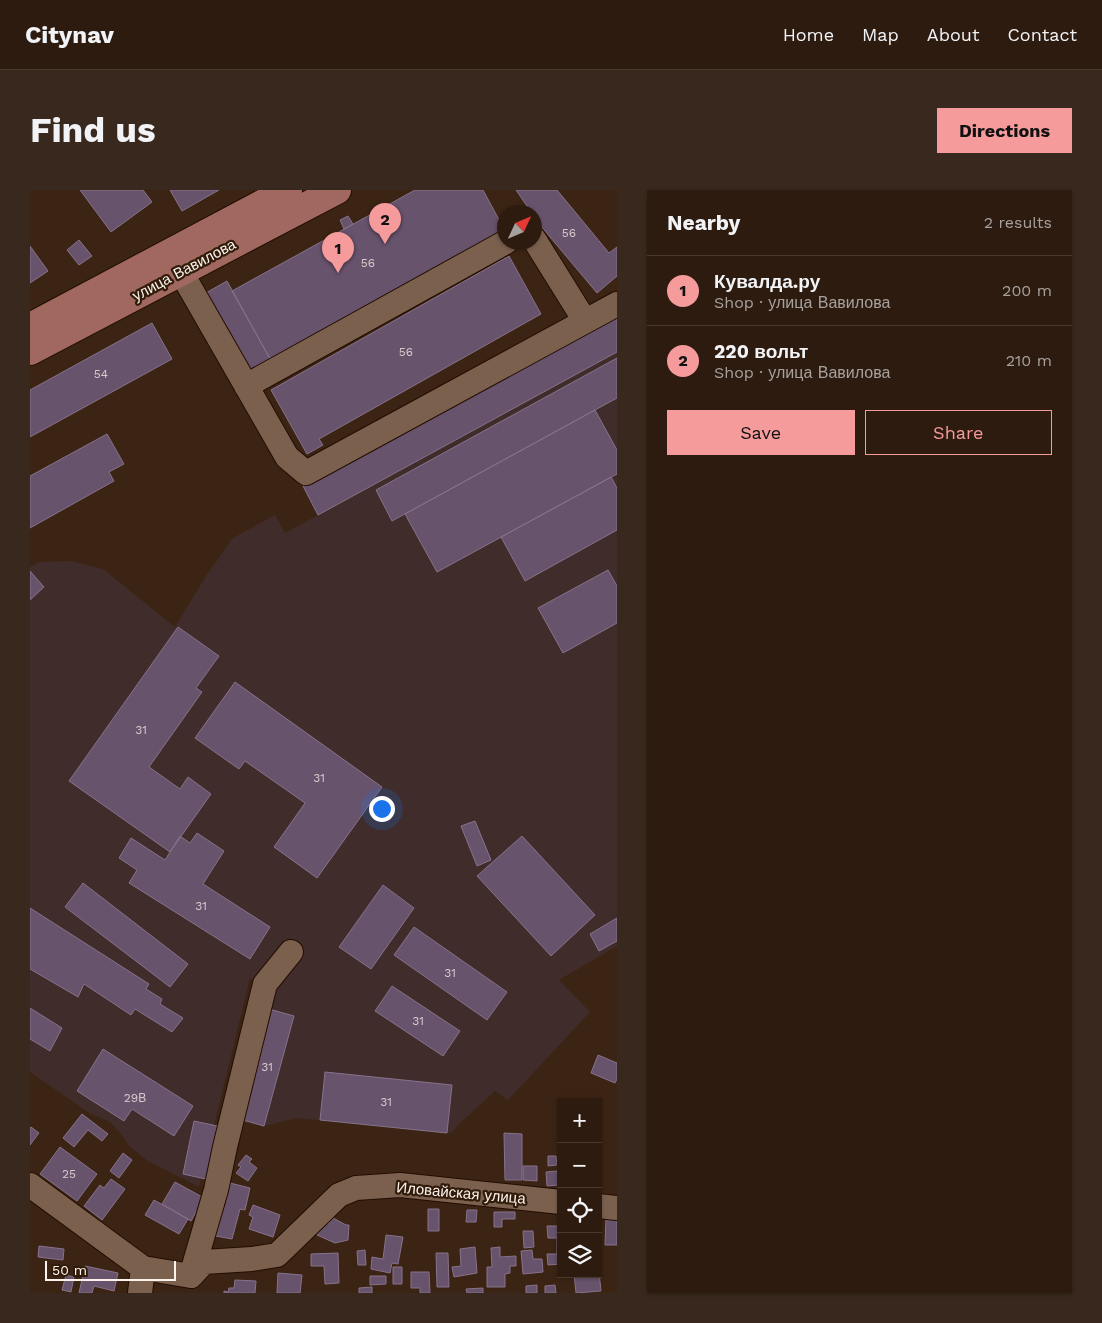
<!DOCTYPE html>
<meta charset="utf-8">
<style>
:root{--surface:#2d1b0f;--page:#39281d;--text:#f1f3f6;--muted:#a7a19e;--line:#48392f;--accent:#f59b9c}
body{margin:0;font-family:"Work Sans",sans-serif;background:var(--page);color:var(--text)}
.controls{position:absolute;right:15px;bottom:15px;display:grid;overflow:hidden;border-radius:0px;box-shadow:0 1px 4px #0004}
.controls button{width:45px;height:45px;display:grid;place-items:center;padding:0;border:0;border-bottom:1px solid var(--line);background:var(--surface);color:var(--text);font:25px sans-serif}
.compass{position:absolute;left:467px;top:15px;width:45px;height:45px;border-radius:50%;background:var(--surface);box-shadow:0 1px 4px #0004;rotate:46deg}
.scale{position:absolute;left:15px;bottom:12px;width:131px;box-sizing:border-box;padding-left:5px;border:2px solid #fdf3ec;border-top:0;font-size:14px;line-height:18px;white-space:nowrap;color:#fdf3ec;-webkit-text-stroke:4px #311b0a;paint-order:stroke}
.you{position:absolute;left:351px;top:618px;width:18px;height:18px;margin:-12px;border:4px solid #fff;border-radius:50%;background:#1a73e8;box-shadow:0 0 0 8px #1a73e833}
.badge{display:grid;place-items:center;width:32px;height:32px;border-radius:50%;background:var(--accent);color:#111;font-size:16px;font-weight:700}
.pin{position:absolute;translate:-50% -41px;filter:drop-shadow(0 1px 2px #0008)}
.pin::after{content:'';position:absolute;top:26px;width:18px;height:15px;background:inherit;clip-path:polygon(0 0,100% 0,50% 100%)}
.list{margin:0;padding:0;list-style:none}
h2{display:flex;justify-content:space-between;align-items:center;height:65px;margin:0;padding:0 20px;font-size:21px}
h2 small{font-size:16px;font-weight:400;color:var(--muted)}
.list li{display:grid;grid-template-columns:32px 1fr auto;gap:15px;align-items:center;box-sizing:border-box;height:70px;padding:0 20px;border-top:1px solid var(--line)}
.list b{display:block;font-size:19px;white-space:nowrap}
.list p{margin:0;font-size:16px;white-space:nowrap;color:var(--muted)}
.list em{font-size:16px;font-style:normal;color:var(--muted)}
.actions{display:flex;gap:10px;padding:15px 20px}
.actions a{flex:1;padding:11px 0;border:1px solid var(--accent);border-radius:0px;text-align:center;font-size:18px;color:var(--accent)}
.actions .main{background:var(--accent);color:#111}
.icon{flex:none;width:28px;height:28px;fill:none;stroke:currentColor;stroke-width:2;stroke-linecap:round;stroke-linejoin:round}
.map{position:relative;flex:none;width:587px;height:1103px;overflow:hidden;border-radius:0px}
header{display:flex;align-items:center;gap:30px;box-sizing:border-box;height:70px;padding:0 25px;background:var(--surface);border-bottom:1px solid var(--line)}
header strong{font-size:24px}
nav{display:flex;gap:28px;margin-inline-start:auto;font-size:18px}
.intro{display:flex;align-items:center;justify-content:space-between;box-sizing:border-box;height:120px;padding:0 30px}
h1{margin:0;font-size:35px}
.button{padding:12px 22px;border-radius:0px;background:var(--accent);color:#111;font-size:18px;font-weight:700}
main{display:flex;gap:30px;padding:0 30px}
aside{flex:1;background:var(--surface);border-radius:0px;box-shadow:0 1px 4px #0004}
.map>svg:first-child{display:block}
.industrial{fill:#402c2b}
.building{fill:#68536c;stroke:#87728b}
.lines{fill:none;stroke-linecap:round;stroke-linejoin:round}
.minor-casing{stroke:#220d00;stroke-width:26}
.major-casing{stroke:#220d00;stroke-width:30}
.minor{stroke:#7b604e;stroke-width:24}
.major{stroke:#a0685e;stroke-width:28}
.labels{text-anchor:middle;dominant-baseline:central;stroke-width:4.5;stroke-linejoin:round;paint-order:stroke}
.number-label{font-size:12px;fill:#d8cbcc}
.street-label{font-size:15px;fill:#fdf3ec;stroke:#311b0a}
</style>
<header>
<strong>Citynav</strong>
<nav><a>Home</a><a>Map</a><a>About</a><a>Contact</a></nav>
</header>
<div class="intro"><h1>Find us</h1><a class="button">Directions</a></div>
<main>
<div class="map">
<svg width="587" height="1103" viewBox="0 0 587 1103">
<rect width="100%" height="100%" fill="#3c2414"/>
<!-- industrial -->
<path class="industrial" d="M587 162V756L529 790 560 822 478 910 465 901 427 936 422 943 267 928 234 936 209 929 228 793 220 788 169 997 118 971 99 956 92 945 80 932 59 923 0 882V377L8 372 41 371 73 379 145 437 176 386 203 348 245 325 255 343Z"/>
<!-- building -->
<path class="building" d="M50 0H113L122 12 81 42Z
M140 0H189L152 21Z
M385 0H453L474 39V45L242 172 202 101Z
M486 0H527L579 63 587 57V86L567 103 505 29 504 22H501Z
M318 26 323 34 314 39 310 30Z
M49 50 62 66 49 75 37 60Z
M0 56 18 81 0 93Z
M479 66 511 124 289 249 293 255 277 264 241 200Z
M197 91 245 178 222 191 174 104Z
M587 126V162L288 325 273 296Z
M122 133 142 169 0 247V200Z
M587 168V208L362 331 346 300Z
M565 220 587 260V284L407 382 375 324Z
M77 244 94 274 79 282 84 291 0 338V286Z
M581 287 587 298V340L495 391 471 347Z
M578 380 587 396V433L533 463 508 418Z
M0 381 14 397 0 410Z
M148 437 189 466 166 498 172 502 119 577 150 599 158 587 181 604 140 662 39 591Z
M205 492 352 597 287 688 244 657 275 613 215 571 209 579 165 548Z
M445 631 461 670 447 676 431 636Z
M167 643 194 661 173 694 240 737 220 769 99 693 107 680 89 668 101 648 135 670 150 646 160 653Z
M492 646 565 725 521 766 447 686Z
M53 693 158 774 140 797 35 717Z
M353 695 384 718 341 779 309 757Z
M0 718 119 794 116 799 132 809 130 814 153 828 142 842 105 819 101 825 54 794 48 807 0 779Z
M587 728V751L569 761 560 744Z
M384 737 477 802 457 830 364 765Z
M362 796 430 841 413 866 345 821Z
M0 818 32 838 20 861 0 849Z
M239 819 264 826 234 936 209 929Z
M73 859 163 916 144 946 102 919 94 931 47 901Z
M568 865 587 873V889L585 893 561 883Z
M295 882 422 895 417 943 290 930Z
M52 924 78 944 72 951 58 940 44 957 33 948Z
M164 931 192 937 180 990 153 984Z
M1 937 9 943 0 955V938Z
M474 943 492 944V990H475Z
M30 957 67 984 47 1011 10 984Z
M93 963 102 970 89 988 80 981Z
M216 965 222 969 219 972 227 978 218 991 206 983 211 977 208 975Z
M518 966H526L527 975 518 976Z
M493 976H507V991L493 990Z
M527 981 528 995 517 996 516 982Z
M81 989 95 999 72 1030 54 1016 70 995 74 998Z
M145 992 174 1008 161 1031 132 1014Z
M200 993 220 998 215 1020 210 1019 202 1049 186 1046 192 1023 188 1022 191 1010 196 1011Z
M124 1010 158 1029 149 1044 115 1025Z
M223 1015 250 1025 243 1047 219 1039 223 1027 219 1025Z
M398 1019H409V1041H398Z
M437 1020H447L446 1032H436Z
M464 1022H485V1029H472V1037H464Z
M303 1028 316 1035H319L318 1050 305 1053 287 1045 292 1033H299Z
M576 1029H587V1055H575Z
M517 1036H531V1048H518Z
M493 1041H503L504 1057 494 1058Z
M356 1045 373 1047 368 1074 362 1073 360 1083 341 1079 342 1067 353 1069Z
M527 1049H531V1074L518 1075 517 1064H527Z
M9 1056 34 1059 33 1070 8 1067Z
M445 1057 447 1083 424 1087 422 1077 431 1076 430 1059Z
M470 1057V1067L486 1066V1076H480V1083L475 1084V1097H457V1077H462L461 1058Z
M335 1060 336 1075H328L327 1061Z
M502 1060 503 1069H512L513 1082 493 1084 491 1061Z
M308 1063 309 1093 295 1094 294 1076H281V1064Z
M406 1063H418L419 1097H407Z
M55 1076 88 1083 84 1101 64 1096 62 1103H49Z
M363 1077H372V1094H363Z
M381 1082H399L400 1103H390V1098H381Z
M569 1082 571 1101 546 1103 544 1084H568Z
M248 1083 272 1085 270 1103H247Z
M36 1085 44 1087 41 1102 32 1100Z
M340 1086H356V1094L340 1095Z
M205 1090 226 1091 225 1103H194V1101L198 1102 199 1098H204Z
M507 1095V1103H496V1096Z
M525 1095 526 1103H515V1096Z
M342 1097V1103H329V1098Z
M453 1098V1103H437L436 1099Z"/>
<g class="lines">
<defs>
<path id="minor" d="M504 49 555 131
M151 82 257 267 276 283 587 114
M216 196 476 52
M0 995 113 1078 161 1086 174 1072 222 1069 247 1065 309 1005 326 998 370 995 531 1012
M568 1016 587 1018
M161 1086 186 1000 195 957 235 794 261 762
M110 1103 113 1078"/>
<path id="major" d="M0 137 258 0
M0 161 307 0"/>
</defs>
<!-- minor casing -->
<use href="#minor" class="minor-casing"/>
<!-- major casing -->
<use href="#major" class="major-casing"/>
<!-- minor -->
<use href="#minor" class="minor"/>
<!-- major -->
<use href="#major" class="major"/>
</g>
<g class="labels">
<!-- number labels -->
<g class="number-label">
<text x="539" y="43">56</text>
<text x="338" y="73">56</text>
<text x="376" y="162">56</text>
<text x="71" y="184">54</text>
<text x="111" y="540">31</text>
<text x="289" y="588">31</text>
<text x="171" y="716">31</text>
<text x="420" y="783">31</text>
<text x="388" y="831">31</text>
<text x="237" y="877">31</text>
<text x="105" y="908">29В</text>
<text x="356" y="912">31</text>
<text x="39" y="984">25</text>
</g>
<!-- street labels -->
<g class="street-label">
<text transform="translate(154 80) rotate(-28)">улица Вавилова</text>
<text transform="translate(431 1003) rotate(5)">Иловайская улица</text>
</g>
</g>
</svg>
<div class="controls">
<button>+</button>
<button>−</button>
<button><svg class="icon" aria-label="locate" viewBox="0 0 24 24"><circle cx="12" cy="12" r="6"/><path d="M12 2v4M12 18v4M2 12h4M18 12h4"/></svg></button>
<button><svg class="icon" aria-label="layers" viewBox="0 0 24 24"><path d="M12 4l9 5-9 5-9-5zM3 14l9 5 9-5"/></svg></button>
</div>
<svg class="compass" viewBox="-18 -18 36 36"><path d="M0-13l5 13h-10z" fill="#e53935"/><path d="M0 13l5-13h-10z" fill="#a7a19e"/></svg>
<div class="scale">50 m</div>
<div class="you"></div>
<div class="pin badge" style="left:308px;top:83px">1</div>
<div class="pin badge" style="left:355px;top:54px">2</div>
</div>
<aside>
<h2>Nearby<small>2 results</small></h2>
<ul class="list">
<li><span class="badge">1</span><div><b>Кувалда.ру</b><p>Shop · улица Вавилова</p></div><em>200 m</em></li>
<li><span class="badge">2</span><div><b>220 вольт</b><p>Shop · улица Вавилова</p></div><em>210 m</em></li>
</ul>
<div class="actions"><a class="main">Save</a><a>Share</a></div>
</aside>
</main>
